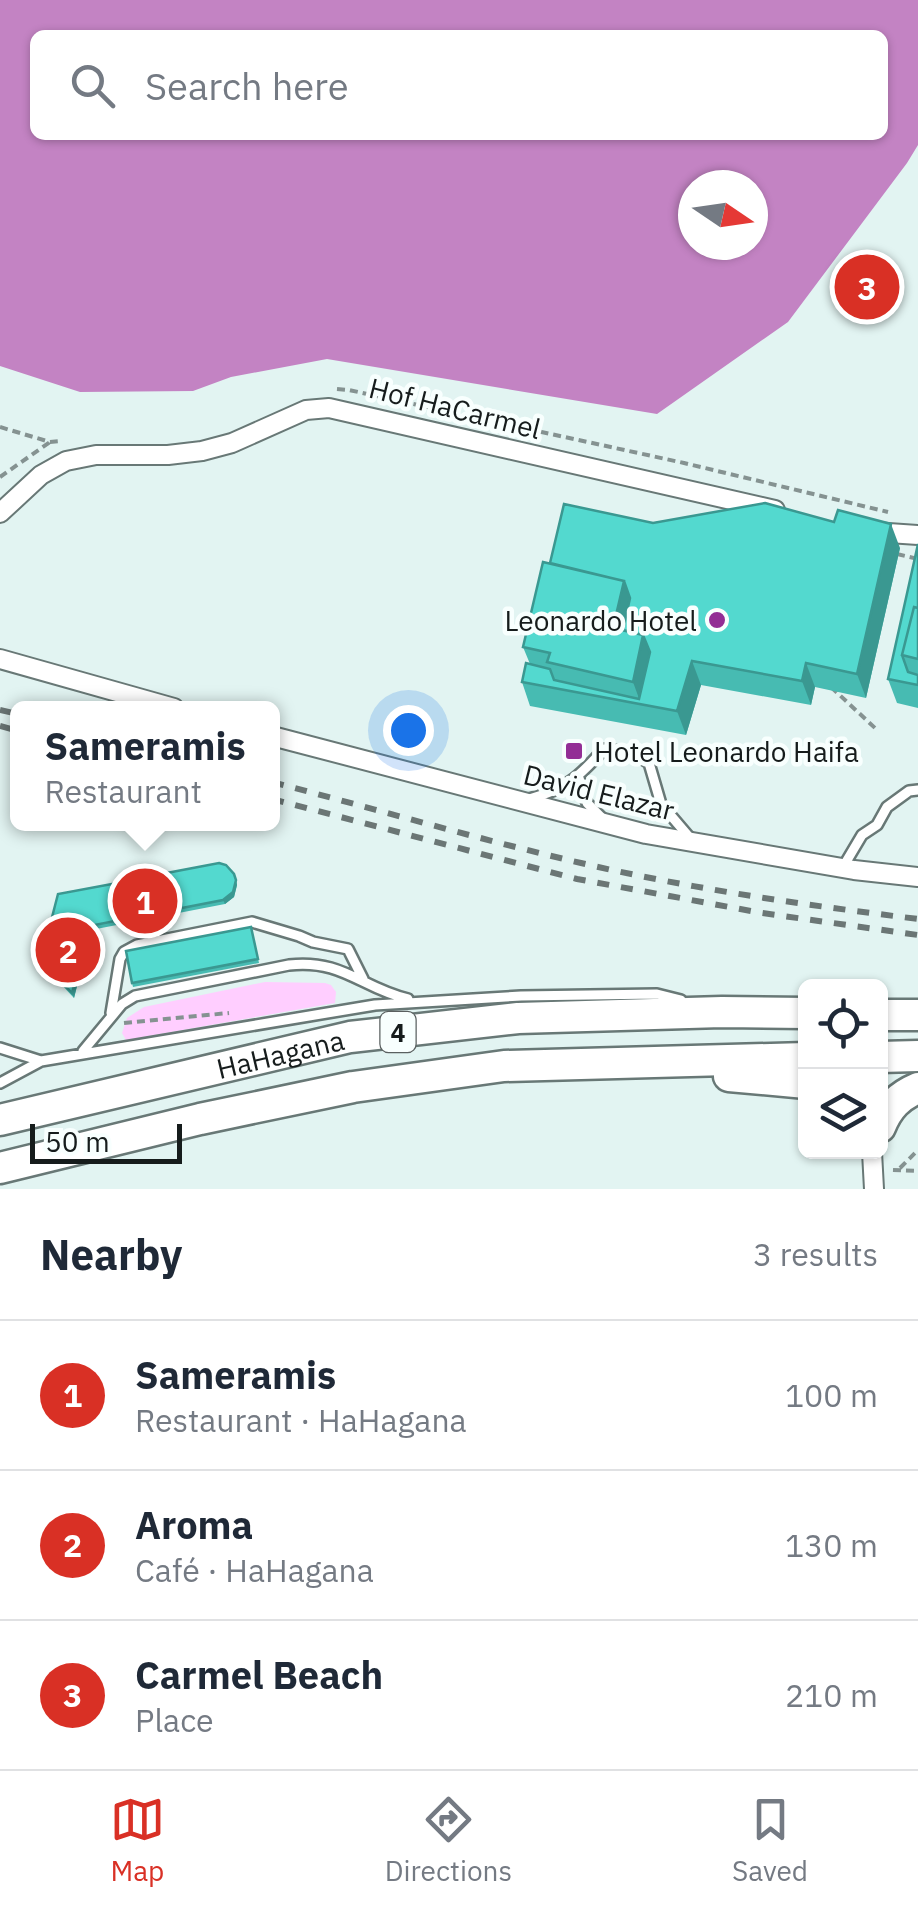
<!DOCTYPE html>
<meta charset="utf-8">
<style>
:root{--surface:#fff;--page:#f6f6f7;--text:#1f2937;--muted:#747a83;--line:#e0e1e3;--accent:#d93025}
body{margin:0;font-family:"IBM Plex Sans",sans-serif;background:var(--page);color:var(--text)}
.controls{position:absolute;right:30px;bottom:30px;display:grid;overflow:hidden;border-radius:15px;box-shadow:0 2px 8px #0004}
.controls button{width:90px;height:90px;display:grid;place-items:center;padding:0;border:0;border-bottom:2px solid var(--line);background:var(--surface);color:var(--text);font:50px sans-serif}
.compass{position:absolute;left:678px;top:170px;width:90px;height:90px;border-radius:50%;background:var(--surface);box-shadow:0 2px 8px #0004;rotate:103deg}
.scale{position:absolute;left:30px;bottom:25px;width:152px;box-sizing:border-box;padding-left:10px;border:5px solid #161c1c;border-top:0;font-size:28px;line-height:35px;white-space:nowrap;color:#161c1c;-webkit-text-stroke:8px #f8fffe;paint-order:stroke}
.you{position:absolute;left:408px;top:730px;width:35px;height:35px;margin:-25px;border:8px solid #fff;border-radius:50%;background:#1a73e8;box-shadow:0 0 0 15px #1a73e833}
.badge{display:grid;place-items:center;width:65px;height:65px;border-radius:50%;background:var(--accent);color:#fff;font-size:32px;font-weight:700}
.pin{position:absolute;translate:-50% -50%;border:5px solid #fff;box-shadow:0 2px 10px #0006}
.popup{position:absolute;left:10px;top:701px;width:270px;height:130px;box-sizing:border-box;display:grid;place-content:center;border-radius:15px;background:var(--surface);filter:drop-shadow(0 2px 8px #0005);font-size:32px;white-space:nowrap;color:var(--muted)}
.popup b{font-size:38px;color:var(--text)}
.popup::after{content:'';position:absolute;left:50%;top:100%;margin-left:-20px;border:20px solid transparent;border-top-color:var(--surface)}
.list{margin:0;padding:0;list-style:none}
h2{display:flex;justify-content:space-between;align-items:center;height:130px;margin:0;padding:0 40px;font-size:42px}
h2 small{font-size:32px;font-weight:400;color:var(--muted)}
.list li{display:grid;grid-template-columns:65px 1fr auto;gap:30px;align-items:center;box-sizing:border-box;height:150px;padding:0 40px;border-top:2px solid var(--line)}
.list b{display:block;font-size:38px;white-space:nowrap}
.list p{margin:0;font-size:32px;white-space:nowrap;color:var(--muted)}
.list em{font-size:32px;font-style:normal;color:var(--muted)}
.icon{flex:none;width:55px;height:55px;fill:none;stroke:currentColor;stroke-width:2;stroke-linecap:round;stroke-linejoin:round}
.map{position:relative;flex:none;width:918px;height:1189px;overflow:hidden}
.search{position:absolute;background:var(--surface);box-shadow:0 2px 8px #0004;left:30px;right:30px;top:30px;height:110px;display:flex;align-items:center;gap:25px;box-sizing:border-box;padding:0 35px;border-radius:15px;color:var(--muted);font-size:38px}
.sheet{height:580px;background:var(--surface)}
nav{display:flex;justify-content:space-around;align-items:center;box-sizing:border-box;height:140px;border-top:2px solid var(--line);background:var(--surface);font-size:28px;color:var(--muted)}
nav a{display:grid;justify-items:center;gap:5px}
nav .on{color:var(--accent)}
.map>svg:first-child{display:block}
.green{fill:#ffceff}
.water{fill:#c383c3;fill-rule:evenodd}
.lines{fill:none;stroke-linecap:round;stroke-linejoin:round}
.service-casing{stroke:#687876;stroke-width:14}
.minor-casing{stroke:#687876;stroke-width:22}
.trunk-casing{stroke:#687876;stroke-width:35}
.path{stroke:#859291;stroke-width:4;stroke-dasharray:8 5;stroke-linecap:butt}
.service{stroke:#fff;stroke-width:9}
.minor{stroke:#fff;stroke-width:18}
.trunk{stroke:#fff;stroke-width:30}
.rail{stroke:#6b7675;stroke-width:6;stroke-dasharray:12 12;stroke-linecap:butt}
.wall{fill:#47bbb2}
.shaded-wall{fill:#3a9891}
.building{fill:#53d9cf;stroke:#3a9891;stroke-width:2.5}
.poi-dot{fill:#922e95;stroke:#f8fffe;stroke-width:4}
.labels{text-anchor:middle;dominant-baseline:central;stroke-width:9;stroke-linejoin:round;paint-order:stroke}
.shield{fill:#f8fffe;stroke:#5a6060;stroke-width:2.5}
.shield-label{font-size:25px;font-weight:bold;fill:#161c1c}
.street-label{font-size:28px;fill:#161c1c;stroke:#f8fffe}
.poi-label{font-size:28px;fill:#161c1c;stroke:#f8fffe;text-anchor:end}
</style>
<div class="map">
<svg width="918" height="1189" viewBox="0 0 918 1189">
<rect width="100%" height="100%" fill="#e2f4f2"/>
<!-- green -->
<path class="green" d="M265 982 325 983 331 985 336 992 335 1003 126 1040 122 1033 127 1018 144 1007Z"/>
<!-- water -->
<path class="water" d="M0 0H918V145L907 163 788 322 657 414 327 359 231 377 193 391 80 392 0 366ZM35 35H883V135H35ZM693 185H753V245H693Z"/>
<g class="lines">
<defs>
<path id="service" d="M579 778 587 803 602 818
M529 799C566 789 579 777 604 749L633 753 649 763 661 804 690 838
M843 867 862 835 877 825 887 807 909 791 918 790
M111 1013 120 959 124 952 137 945 252 922 299 936 313 942 348 949 363 979
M0 1048 41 1061
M83 1051 122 1004 135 996 289 965C343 959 361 988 408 999
M0 1083 41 1061 375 1005 521 996 657 994 681 1000"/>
<path id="minor" d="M0 513 41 475 66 461 96 455H168L202 451 232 443 306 410 329 408 775 510
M874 532 918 535
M0 659 174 708
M272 736 646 834 854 870 918 877
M872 1152 874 1189"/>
<g id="trunk">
<path d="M880 1015H918"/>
<path d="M880 1057 918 1056"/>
<path d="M729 1076 806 1083"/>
<path id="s1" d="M0 1120 350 1037 518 1018 722 1012 806 1013"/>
<path d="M880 1127C888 1107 899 1096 918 1088"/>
<path d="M0 1168 200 1119 353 1087 504 1066 806 1058"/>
</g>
</defs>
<!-- service casing -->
<use href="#service" class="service-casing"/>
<!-- minor casing -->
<use href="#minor" class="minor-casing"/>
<!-- trunk casing -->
<use href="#trunk" class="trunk-casing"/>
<!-- path -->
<path class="path" d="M337 389 349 390 684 463 888 512
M0 427 50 442 62 441
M0 477 50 442
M897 554 918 559
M831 687 875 728
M124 1023 229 1013
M900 1168 918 1150
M893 1170 918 1171"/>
<!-- service -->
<use href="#service" class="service"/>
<!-- minor -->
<use href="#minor" class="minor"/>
<!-- trunk -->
<use href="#trunk" class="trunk"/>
<!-- rail -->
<path class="rail" d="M0 710 18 714
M0 726 18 731
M272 782C375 809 478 839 581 863 692 889 805 905 918 919
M272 799 577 879 762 913 918 935"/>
</g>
<!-- wall -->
<path class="wall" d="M653 523 900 548 866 698 815 687 811 705 701 685 686 735 530 706 522 682 530 664 523 647 550 563Z
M918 544V708L897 703 888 679Z
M234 874 237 885 234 897 225 904 91 930 74 998 43 965 41 960 156 875Z
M251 927 259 963 133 987 132 983Z"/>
<!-- shaded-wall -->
<path class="shaded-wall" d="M891 524 900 548 866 698 857 674Z
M624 581 639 622 633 648 613 628Z
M643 635 658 676 641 704 633 682Z
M692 661 701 685 686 735 677 711Z
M806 663 815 687 811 705 802 681Z
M236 880 237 885 234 897 225 904 223 900Z
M89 926 91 930 74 998 72 993Z"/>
<!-- building -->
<path class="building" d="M765 503 834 522 838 510 891 524 857 674 806 663 802 681 692 661 677 711 522 682 526 663 550 669 554 680 639 699 650 652 643 635 623 630 630 598 624 581 550 563 564 504 653 523Z
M918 544V608L914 607 902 655 908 672 918 675V685L888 679Z
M543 562 624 581 613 628 643 635 633 682 547 662 550 653 523 647Z
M914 607 918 608V659L902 655Z
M219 863 226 865 234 874 236 880 233 892 223 900 89 926 72 993 41 960 58 894 128 881 126 873 154 867 156 875Z
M251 927 258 959 132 983 126 951Z"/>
<!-- markers -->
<g class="poi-dot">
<circle cx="717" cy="620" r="10"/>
<rect x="564" y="741" width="20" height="20" rx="5"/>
</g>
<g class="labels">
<!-- shield labels -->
<rect class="shield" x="380.5" y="1012" width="35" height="40" rx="8"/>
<g class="shield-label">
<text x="398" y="1032">4</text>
</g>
<!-- street labels -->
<g class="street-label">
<text transform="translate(455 408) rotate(14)">Hof HaCarmel</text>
<text transform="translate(599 792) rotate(14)">David Elazar</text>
<text stroke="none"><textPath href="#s1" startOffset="288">HaHagana</textPath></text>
</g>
<!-- poi labels -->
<g class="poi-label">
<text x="697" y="620">Leonardo Hotel</text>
<text x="594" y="751" text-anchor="start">Hotel Leonardo Haifa</text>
</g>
</g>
</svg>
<div class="controls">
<button><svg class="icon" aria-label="locate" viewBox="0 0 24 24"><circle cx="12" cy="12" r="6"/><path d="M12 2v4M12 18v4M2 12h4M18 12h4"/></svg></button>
<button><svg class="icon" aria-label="layers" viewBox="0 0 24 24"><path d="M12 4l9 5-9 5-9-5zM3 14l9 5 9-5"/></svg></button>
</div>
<svg class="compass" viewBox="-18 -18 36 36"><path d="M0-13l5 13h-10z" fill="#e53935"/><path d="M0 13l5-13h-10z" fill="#747a83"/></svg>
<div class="scale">50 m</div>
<div class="you"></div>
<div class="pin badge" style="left:145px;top:901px">1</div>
<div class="popup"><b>Sameramis</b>Restaurant</div>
<div class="pin badge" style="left:68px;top:950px">2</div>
<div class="pin badge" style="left:867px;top:287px">3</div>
<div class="search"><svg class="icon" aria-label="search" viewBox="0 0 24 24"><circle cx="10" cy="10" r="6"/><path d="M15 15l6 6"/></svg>Search here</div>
</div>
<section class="sheet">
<h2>Nearby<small>3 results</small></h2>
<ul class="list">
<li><span class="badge">1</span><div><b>Sameramis</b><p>Restaurant · HaHagana</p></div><em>100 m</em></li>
<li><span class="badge">2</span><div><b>Aroma</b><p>Café · HaHagana</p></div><em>130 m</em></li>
<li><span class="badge">3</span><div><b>Carmel Beach</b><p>Place</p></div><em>210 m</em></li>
</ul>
</section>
<nav>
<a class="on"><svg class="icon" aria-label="map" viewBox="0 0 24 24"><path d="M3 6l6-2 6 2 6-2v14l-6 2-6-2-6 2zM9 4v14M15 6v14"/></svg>Map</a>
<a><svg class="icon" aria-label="directions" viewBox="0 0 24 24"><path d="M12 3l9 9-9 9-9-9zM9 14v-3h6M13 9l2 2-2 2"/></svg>Directions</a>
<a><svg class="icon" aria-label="saved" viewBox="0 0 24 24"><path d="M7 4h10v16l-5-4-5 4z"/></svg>Saved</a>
</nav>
